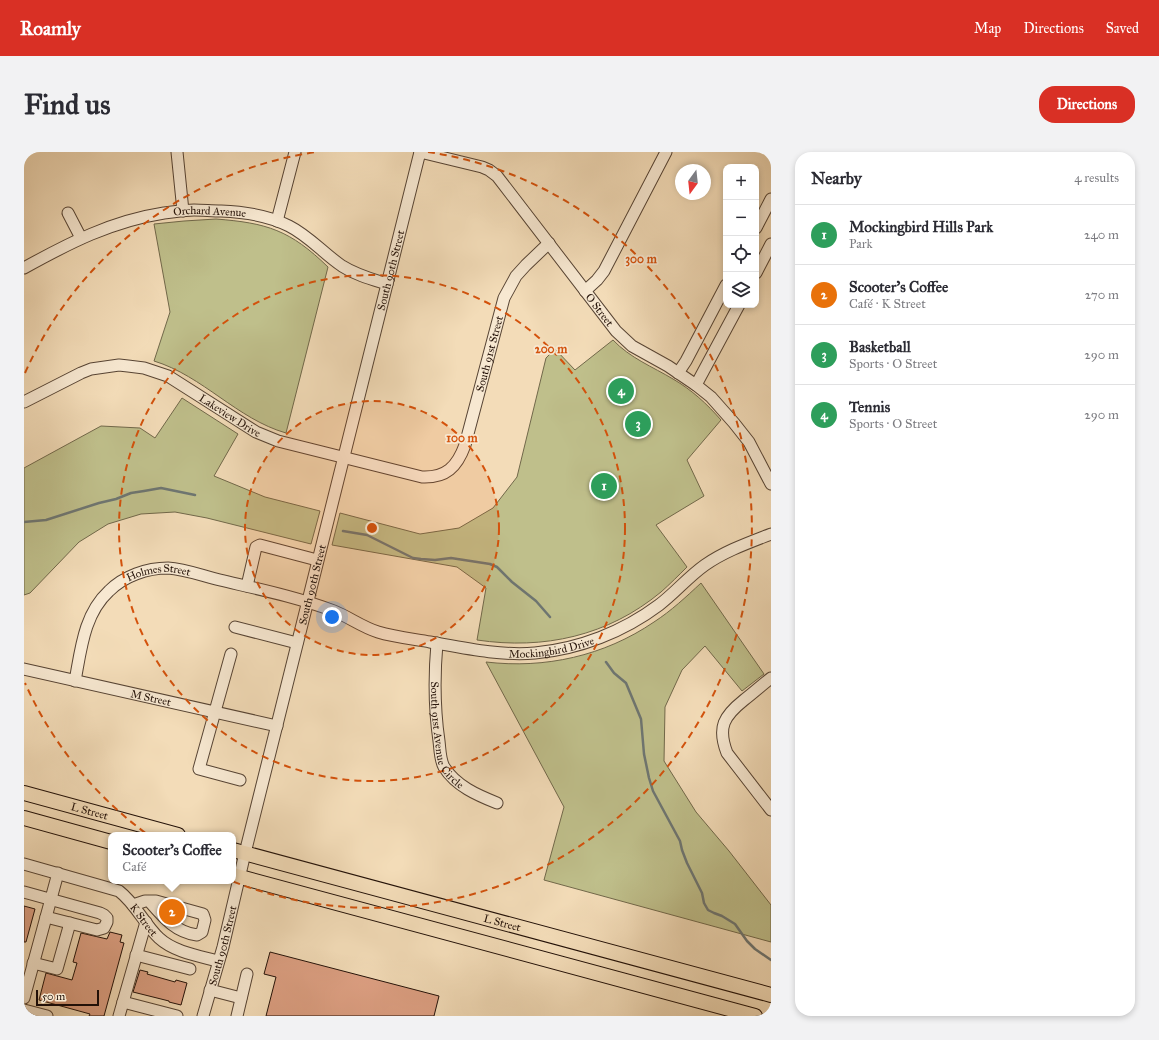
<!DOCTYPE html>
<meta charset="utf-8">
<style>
:root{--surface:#fff;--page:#f2f2f3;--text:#2b2b33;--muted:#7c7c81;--line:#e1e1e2;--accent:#d93025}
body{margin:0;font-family:"IM FELL Great Primer",serif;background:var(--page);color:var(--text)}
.controls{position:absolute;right:12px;top:12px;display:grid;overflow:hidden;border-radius:8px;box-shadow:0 2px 6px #0003}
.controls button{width:36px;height:36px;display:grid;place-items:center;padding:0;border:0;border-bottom:1px solid var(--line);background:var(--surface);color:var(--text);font:20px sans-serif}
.compass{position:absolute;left:651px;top:12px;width:36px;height:36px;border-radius:50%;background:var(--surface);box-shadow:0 2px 6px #0003;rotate:195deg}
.scale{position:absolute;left:12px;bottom:10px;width:63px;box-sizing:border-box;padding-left:4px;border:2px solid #231108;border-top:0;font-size:11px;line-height:14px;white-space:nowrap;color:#231108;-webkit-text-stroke:3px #f7e8d1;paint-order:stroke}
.you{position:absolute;left:308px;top:465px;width:14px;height:14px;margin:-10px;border:3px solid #fff;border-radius:50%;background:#1a73e8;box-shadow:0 0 0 6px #1a73e833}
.badge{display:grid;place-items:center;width:26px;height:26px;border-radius:50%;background:var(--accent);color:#fff;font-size:13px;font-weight:700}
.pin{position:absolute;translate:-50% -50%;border:2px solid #fff;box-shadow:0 1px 4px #0006}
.popup{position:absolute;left:84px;top:680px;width:128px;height:52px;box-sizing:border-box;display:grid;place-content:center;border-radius:8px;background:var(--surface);filter:drop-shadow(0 1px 3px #0005);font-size:13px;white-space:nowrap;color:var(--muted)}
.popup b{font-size:15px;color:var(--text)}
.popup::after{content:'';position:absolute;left:50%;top:100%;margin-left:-8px;border:8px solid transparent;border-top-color:var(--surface)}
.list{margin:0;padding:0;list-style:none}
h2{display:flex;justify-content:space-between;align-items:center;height:52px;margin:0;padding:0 16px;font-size:17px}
h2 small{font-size:13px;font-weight:400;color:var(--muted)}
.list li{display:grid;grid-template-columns:26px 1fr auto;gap:12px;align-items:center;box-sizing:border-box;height:60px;padding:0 16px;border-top:1px solid var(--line)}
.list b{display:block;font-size:15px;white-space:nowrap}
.list p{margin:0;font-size:13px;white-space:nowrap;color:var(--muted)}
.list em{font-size:13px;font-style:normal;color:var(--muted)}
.icon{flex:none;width:22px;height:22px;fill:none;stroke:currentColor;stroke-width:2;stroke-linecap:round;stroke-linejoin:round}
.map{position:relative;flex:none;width:747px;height:864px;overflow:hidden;border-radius:16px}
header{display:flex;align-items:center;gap:24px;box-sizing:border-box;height:56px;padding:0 20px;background:var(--accent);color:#fff}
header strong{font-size:19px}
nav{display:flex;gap:22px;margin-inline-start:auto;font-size:14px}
.intro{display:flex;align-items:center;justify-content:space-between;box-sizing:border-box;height:96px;padding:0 24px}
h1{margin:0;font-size:28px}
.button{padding:10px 18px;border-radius:16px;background:var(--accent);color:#fff;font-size:14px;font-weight:700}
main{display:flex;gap:24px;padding:0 24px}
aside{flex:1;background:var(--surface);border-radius:16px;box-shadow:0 2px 6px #0003}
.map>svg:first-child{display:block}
.green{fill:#bfbf8b;stroke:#71684a}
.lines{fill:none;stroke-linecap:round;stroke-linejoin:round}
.stream{stroke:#6e7672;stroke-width:2.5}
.building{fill:#dda083;stroke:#231108}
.minor-casing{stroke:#574434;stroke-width:13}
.major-casing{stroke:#231108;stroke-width:16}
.minor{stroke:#f7e8d1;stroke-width:11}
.major{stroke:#f3dcb8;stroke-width:14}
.ring{fill:none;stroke:#d4520c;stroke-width:2;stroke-dasharray:7 5}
.labels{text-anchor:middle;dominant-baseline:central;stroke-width:3.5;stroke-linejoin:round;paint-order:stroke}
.street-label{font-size:11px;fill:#231108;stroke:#f7e8d1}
.centre{fill:#d4520c;stroke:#f7e8d1;stroke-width:2}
.ring-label{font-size:12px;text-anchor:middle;font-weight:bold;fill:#d4520c;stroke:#f7e8d1;stroke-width:3.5;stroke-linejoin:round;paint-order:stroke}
</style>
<header>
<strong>Roamly</strong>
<nav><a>Map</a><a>Directions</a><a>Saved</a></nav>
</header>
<div class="intro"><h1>Find us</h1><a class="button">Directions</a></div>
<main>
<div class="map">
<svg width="747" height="864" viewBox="0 0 747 864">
<rect width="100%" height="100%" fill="#f3dcb8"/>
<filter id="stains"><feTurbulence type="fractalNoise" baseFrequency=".005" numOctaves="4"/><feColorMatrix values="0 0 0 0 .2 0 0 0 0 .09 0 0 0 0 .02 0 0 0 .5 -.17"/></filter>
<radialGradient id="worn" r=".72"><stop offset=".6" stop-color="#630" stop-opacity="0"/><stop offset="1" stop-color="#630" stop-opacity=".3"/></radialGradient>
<!-- green -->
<path class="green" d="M192 67C243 71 266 78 304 115L262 281C213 267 179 224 130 209L146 160 130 72 160 69Z
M589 188C606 206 629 215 649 227 668 238 683 252 697 268L663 308 680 344 632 373 663 415C655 423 646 432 637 440 584 484 520 498 453 488L462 436 433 415 308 393 316 361 396 382 435 376 469 356 493 325 522 206 531 197 551 218Z
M158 246 214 282 190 324 241 345 296 359 287 392 183 366 151 360 117 362 84 372 55 390 6 441 0 443V316L77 274 116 276 131 286Z
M677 431 740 522 718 539 681 494 658 518 641 555 640 609 672 660 705 699 747 753V790L520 728 540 655 462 510C521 517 580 504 630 470 647 459 662 445 677 431Z"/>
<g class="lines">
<!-- stream -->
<path class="stream" d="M0 370 22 368 75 351 92 347 107 341 120 339 137 336 171 343
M319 379 343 383 389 406 397 407 411 408 427 406 466 412 473 415 488 430 512 449 526 465
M582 510 590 521 602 531 617 567 620 602 625 626 629 639 656 689 658 698 663 711 678 741 680 751 684 758 690 761 698 764 711 772 723 789 731 797 747 808"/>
</g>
<!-- building -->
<path class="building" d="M0 754 11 757 2 790H0Z
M86 780 98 783 96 790 100 791 80 864H65L66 862 15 848 22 821 48 828 53 811 49 810 57 781 83 787Z
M246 800 415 844 410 864H242L252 825 240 822Z
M116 818 124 820 123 822 151 830 152 828 163 831 157 853 145 850V849L109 840Z"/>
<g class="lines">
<defs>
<g id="minor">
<path d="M153 0 159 59"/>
<path id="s1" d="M396 0 458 15 465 18 473 24 592 179 608 194 644 214 672 233 687 245 710 271 725 290 747 332"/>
<path d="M44 61 57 86"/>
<path d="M253 69 271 0"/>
<path d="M732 76 747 47"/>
<path id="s2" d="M0 116C45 91 88 69 140 61 150 60 160 58 170 58 179 58 188 59 197 59 221 60 244 63 265 74 285 84 299 101 318 114 332 123 347 127 363 132"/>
<path d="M732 121 747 92"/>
<path d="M561 139 573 128 580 119 642 0"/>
<path d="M654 221 662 209 702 133"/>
<path d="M672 233 715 153"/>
<path id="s3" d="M0 250 57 221 67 217 95 213 104 214 120 216 144 224 232 280 254 289 398 325C422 326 433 315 441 293L480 146 492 124 502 113 525 91"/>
<path d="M223 434 232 395 236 393 293 408"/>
<path d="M211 475 273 491"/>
<path id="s4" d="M413 491C410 525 410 555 415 589 416 597 416 608 420 615 432 634 453 643 473 651"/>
<path d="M207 502 175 617 216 628"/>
<path id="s5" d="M0 517 253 574"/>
<path d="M747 526C738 533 729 541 720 548 700 564 693 575 703 601L747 658"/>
<path id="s6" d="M51 529C57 497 60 462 85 439 100 424 123 416 144 416 161 417 179 424 196 428 234 437 273 445 310 459 325 465 338 475 354 480 370 485 389 487 406 490 440 496 476 504 511 501 555 497 599 480 635 453 651 441 664 425 681 413 701 399 724 391 747 382"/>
<path id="s7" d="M0 712 95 739C112 752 120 772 135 786 150 800 175 804 194 809"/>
<path d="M0 740 76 761 80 763 83 766V770L80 776 73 778 22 765"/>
<path d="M109 753 121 749H132L179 762 181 768 178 780 173 783C151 780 139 765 125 749"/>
<path d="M112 803 166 817"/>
<path d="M9 811 33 817 46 771"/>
<path d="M186 838 217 846"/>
<path d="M0 846 34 721"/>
<path d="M99 850 153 864"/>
<path d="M0 858 23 864"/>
<path d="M95 864 122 770"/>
<path id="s8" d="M179 864 199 795 221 701 396 0"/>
<path d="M213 864 223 822"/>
</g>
<g id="major">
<path id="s9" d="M0 641 154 683"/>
<path d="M0 666 87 690"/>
<path id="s10" d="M209 698 747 843"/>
<path d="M209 723 731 864"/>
</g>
</defs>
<!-- minor casing -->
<use href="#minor" class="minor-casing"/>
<!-- major casing -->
<use href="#major" class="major-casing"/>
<!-- minor -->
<use href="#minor" class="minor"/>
<!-- major -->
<use href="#major" class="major"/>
</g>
<!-- distance rings -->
<circle cx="348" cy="376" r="127" fill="#d4520c" fill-opacity=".12"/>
<g class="ring">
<circle cx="348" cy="376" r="127"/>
<circle cx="348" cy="376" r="253"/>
<path d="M1 221A380 380 0 0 1 292 0M404 0A380 380 0 1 1 1 531"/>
</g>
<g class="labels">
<!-- street labels -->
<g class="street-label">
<text stroke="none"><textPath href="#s2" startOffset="197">Orchard Avenue</textPath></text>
<text stroke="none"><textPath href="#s8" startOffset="769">South 90th Street</textPath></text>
<text stroke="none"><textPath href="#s1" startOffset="250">O Street</textPath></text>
<text stroke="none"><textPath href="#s3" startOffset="583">South 91st Street</textPath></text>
<text stroke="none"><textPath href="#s3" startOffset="227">Lakeview Drive</textPath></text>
<text stroke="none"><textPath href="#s6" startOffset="153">Holmes Street</textPath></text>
<text stroke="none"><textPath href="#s8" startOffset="445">South 90th Street</textPath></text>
<text stroke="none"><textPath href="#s6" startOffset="559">Mockingbird Drive</textPath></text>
<text stroke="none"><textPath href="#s5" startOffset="130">M Street</textPath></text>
<text stroke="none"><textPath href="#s4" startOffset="95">South 91st Avenue Circle</textPath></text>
<text stroke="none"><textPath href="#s9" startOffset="68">L Street</textPath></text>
<text stroke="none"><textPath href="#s7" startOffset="137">K Street</textPath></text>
<text stroke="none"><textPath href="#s10" startOffset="279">L Street</textPath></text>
<text stroke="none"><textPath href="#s8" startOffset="73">South 90th Street</textPath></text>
</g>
</g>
<circle cx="348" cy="376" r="6" class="centre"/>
<g class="ring-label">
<text x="617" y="111">300 m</text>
<text x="527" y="201">200 m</text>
<text x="438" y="290">100 m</text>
</g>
<rect width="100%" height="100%" filter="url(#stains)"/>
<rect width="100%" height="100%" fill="url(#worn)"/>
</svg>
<div class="controls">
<button>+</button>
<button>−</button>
<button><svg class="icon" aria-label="locate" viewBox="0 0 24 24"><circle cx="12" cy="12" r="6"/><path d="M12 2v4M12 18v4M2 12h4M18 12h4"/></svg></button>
<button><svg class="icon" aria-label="layers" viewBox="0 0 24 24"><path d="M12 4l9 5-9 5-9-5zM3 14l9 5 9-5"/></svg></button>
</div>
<svg class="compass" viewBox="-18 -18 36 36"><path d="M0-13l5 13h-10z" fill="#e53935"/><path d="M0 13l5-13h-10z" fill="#7c7c81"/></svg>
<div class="scale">50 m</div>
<div class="you"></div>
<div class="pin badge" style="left:580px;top:334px;background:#2e9e5b">1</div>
<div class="pin badge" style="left:148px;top:760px;background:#e8710a">2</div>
<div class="popup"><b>Scooter's Coffee</b>Café</div>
<div class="pin badge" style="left:614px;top:272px;background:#2e9e5b">3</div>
<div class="pin badge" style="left:597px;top:239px;background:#2e9e5b">4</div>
</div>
<aside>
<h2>Nearby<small>4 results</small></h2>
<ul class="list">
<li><span class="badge" style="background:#2e9e5b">1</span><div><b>Mockingbird Hills Park</b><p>Park</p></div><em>240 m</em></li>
<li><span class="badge" style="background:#e8710a">2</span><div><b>Scooter's Coffee</b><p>Café · K Street</p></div><em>270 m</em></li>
<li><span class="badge" style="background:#2e9e5b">3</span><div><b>Basketball</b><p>Sports · O Street</p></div><em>290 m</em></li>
<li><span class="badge" style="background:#2e9e5b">4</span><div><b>Tennis</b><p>Sports · O Street</p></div><em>290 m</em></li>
</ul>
</aside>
</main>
